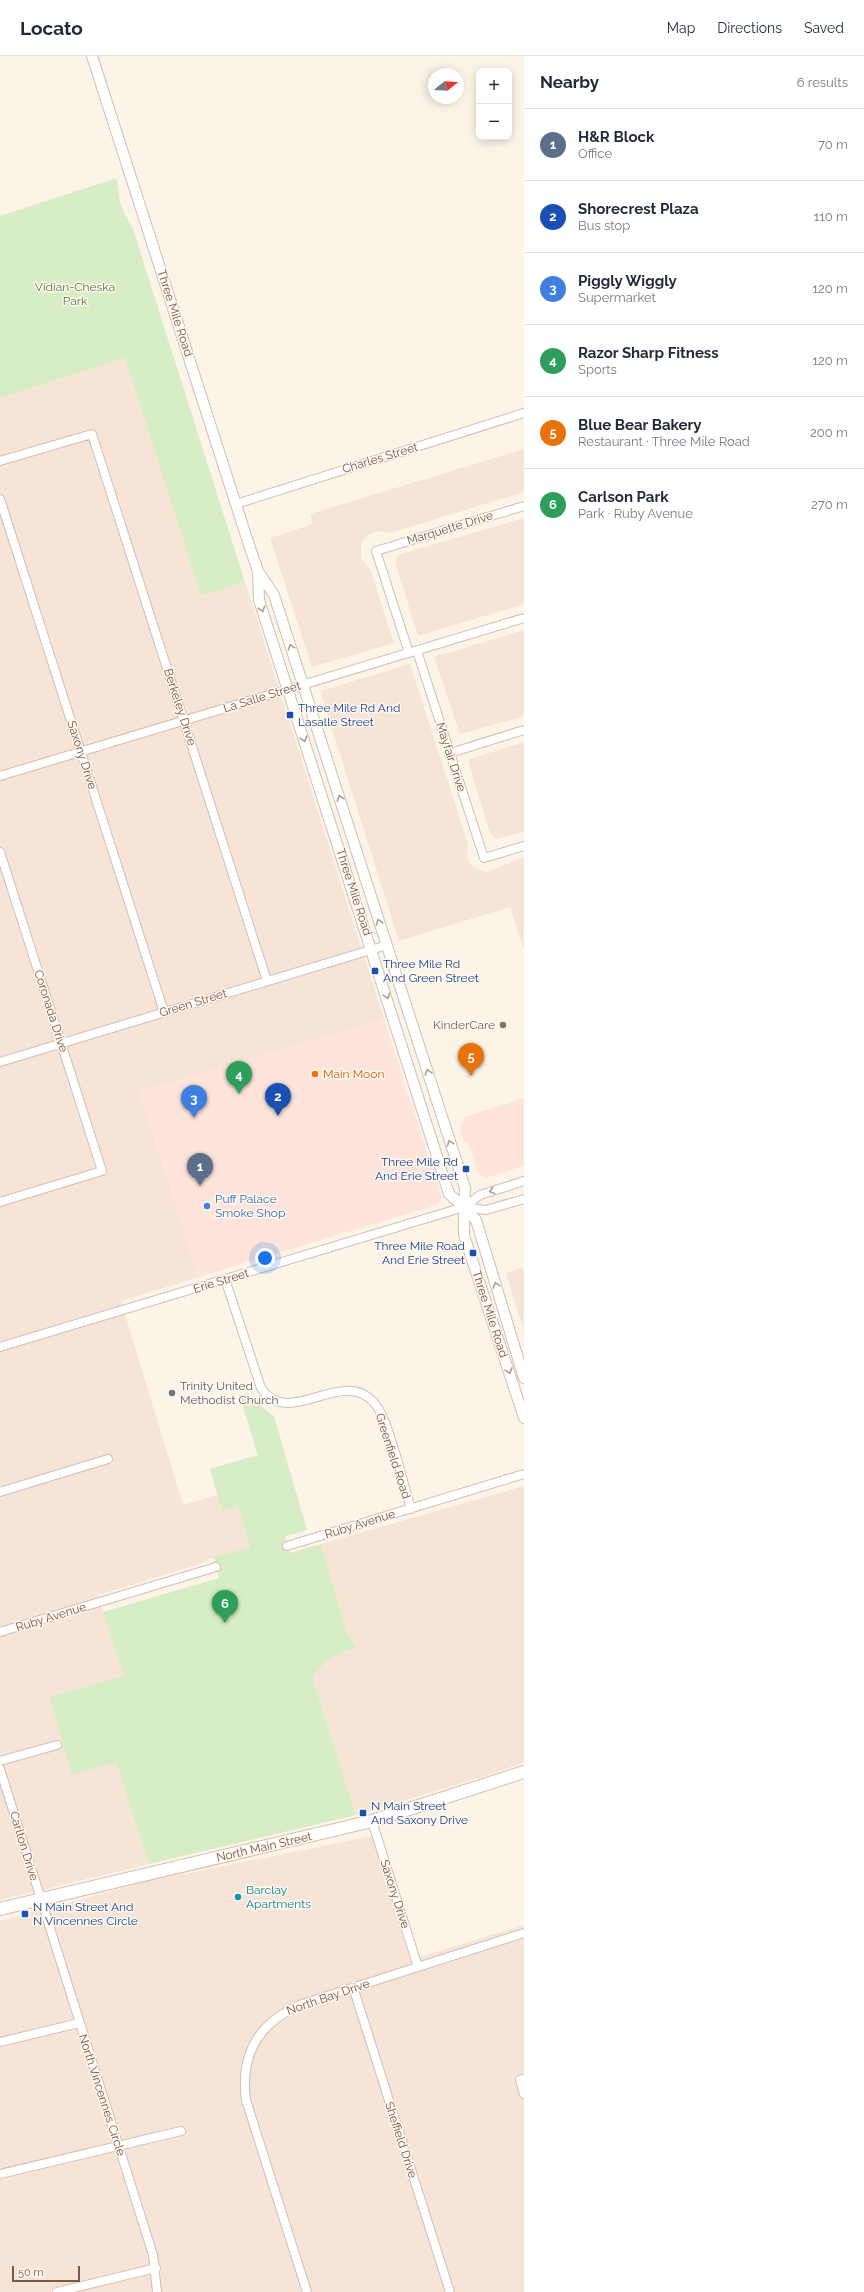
<!DOCTYPE html>
<meta charset="utf-8">
<style>
:root{--surface:#fff;--page:#f2f2f3;--text:#1f2937;--muted:#747a83;--line:#e0e1e3;--accent:#1a73e8}
body{margin:0;font-family:Raleway,sans-serif;background:var(--page);color:var(--text)}
.controls{position:absolute;right:12px;top:12px;display:grid;overflow:hidden;border-radius:8px;box-shadow:0 2px 10px #0003}
.controls button{width:36px;height:36px;display:grid;place-items:center;padding:0;border:0;border-bottom:1px solid var(--line);background:var(--surface);color:var(--text);font:20px sans-serif}
.compass{position:absolute;left:428px;top:12px;width:36px;height:36px;border-radius:50%;background:var(--surface);box-shadow:0 2px 10px #0003;rotate:72deg}
.scale{position:absolute;left:12px;bottom:10px;width:68px;box-sizing:border-box;padding-left:4px;border:2px solid #7a584a;border-top:0;font-size:11px;line-height:14px;white-space:nowrap;color:#7a584a;-webkit-text-stroke:3px #fff8ef;paint-order:stroke}
.you{position:absolute;left:265px;top:1202px;width:14px;height:14px;margin:-10px;border:3px solid #fff;border-radius:50%;background:#1a73e8;box-shadow:0 0 0 6px #1a73e833}
.badge{display:grid;place-items:center;width:26px;height:26px;border-radius:50%;background:var(--accent);color:#fff;font-size:13px;font-weight:700}
.pin{position:absolute;translate:-50% -33px;filter:drop-shadow(0 1px 2px #0008)}
.pin::after{content:'';position:absolute;top:21px;width:14px;height:12px;background:inherit;clip-path:polygon(0 0,100% 0,50% 100%)}
.list{margin:0;padding:0;list-style:none}
h2{display:flex;justify-content:space-between;align-items:center;height:52px;margin:0;padding:0 16px;font-size:17px}
h2 small{font-size:13px;font-weight:400;color:var(--muted)}
.list li{display:grid;grid-template-columns:26px 1fr auto;gap:12px;align-items:center;box-sizing:border-box;height:72px;padding:0 16px;border-top:1px solid var(--line)}
.list b{display:block;font-size:15px;white-space:nowrap}
.list p{margin:0;font-size:13px;white-space:nowrap;color:var(--muted)}
.list em{font-size:13px;font-style:normal;color:var(--muted)}
.map{position:relative;flex:none;width:524px;height:2236px;overflow:hidden}
header{display:flex;align-items:center;gap:24px;box-sizing:border-box;height:56px;padding:0 20px;background:var(--surface);border-bottom:1px solid var(--line)}
header strong{font-size:19px}
nav{display:flex;gap:22px;margin-inline-start:auto;font-size:14px}
main{display:flex}
aside{flex:1;background:var(--surface)}
.map>svg:first-child{display:block}
.residential{fill:#f6e5d6}
.commercial{fill:#fee4db}
.green{fill:#d7edc5}
.lines{fill:none;stroke-linecap:round;stroke-linejoin:round}
.minor-casing{stroke:#d3bdaf;stroke-width:10}
.tertiary-casing{stroke:#d3bdaf;stroke-width:12}
.secondary-casing{stroke:#d7bdac;stroke-width:14}
.minor{stroke:#fff;stroke-width:8}
.tertiary{stroke:#fff;stroke-width:10}
.secondary{stroke:#fff;stroke-width:12}
.oneway{stroke:#af9b92}
.transit-dot{fill:#1a4fb4;stroke:#fff8ef;stroke-width:1.5}
.education-dot{fill:#8d6e63;stroke:#fff8ef;stroke-width:1.5}
.food-dot{fill:#e8710a;stroke:#fff8ef;stroke-width:1.5}
.shop-dot{fill:#3f7fe0;stroke:#fff8ef;stroke-width:1.5}
.worship-dot{fill:#6b7280;stroke:#fff8ef;stroke-width:1.5}
.culture-dot{fill:#0f9aa8;stroke:#fff8ef;stroke-width:1.5}
.labels{text-anchor:middle;dominant-baseline:central;stroke-width:3;stroke-linejoin:round;paint-order:stroke}
.park-label{font-size:12px;fill:#537a3e;stroke:#fff8ef}
.street-label{font-size:12px;fill:#7a584a;stroke:#fff8ef}
.transit-label{font-size:12px;fill:#164399;stroke:#fff8ef;text-anchor:start}
.education-label{font-size:12px;fill:#785e54;stroke:#fff8ef;text-anchor:end}
.food-label{font-size:12px;fill:#c56008;stroke:#fff8ef;text-anchor:start}
.shop-label{font-size:12px;fill:#366cbe;stroke:#fff8ef;text-anchor:start}
.worship-label{font-size:12px;fill:#5b616d;stroke:#fff8ef;text-anchor:start}
.culture-label{font-size:12px;fill:#0d838f;stroke:#fff8ef;text-anchor:start}
</style>
<header>
<strong>Locato</strong>
<nav><a>Map</a><a>Directions</a><a>Saved</a></nav>
</header>
<main>
<div class="map">
<svg width="524" height="2236" viewBox="0 0 524 2236">
<rect width="100%" height="100%" fill="#fdf4e8"/>
<!-- residential -->
<path class="residential" d="M125 302 201 540 245 526 384 963 139 1036 199 1221 121 1245 183 1449 217 1439 222 1454 238 1449 250 1491 213 1501 200 1508 98 1539 124 1620 116 1706 149 1808 0 1844V342Z
M524 393V436L390 477 376 475 364 482 361 489V502L370 513 394 587 312 611 270 482 313 468 310 458Z
M524 462V548L418 580 396 509V502L401 498Z
M524 574V660L460 678 434 601Z
M410 608 468 788 467 801 470 807 475 812 487 816 524 801V894L510 851 399 885 320 635Z
M524 686V776L496 783 490 777 468 705 473 702Z
M524 1211V1276L506 1217Z
M524 1430V1706L498 1716 356 1759 313 1624 316 1614 333 1601 357 1590 347 1577 321 1488Z
M372 1780 410 1904 524 1869V2236H0V1865L145 1826Z"/>
<!-- commercial -->
<path class="commercial" d="M384 963 442 1142 437 1149 199 1221 139 1036Z
M524 1042V1110L486 1122 478 1117 468 1087 464 1086 460 1074 464 1061Z"/>
<!-- green -->
<path class="green" d="M117 122 120 145 125 159 133 173 245 526 201 540 125 302 0 342V160Z
M248 1337 252 1344 274 1360 307 1474 285 1481 290 1497 321 1488 347 1577 357 1591C339 1598 320 1604 313 1624L356 1759 149 1808 116 1706 72 1719 50 1641 124 1620 103 1556 219 1522 213 1501 250 1491 238 1450 222 1455 210 1413 258 1399 239 1339Z"/>
<g class="lines">
<defs>
<path id="minor" d="M0 405 92 378 267 925
M0 443 164 956
M236 448 524 357
M417 595 484 802 524 790
M409 597 376 495 524 450
M450 697 524 674
M0 720 524 562
M0 796 102 1115 0 1146
M0 1006 387 889
M464 1151 486 1154 524 1143
M225 1223 261 1332C290 1375 344 1307 376 1349 390 1368 403 1428 411 1453
M0 1291 464 1151 480 1139 524 1125
M0 1436 108 1403
M287 1490 524 1418
M0 1576 216 1511
M0 1705 57 1689
M0 1713 153 2199 157 2236
M372 1765 418 1911
M353 1931 450 2236
M0 1986 79 1967
M524 2023 520 2024 524 2038
M0 2118 181 2075
M57 2236 156 2212
M307 2236 246 2044C240 1998 259 1966 302 1948L524 1877"/>
<path id="tertiary" d="M92 0 249 489 258 515 274 539 465 1132 464 1151
M258 515 259 544 449 1138 464 1151
M524 1322 476 1164 464 1151V1179L524 1362"/>
<path id="secondary" d="M0 1853 372 1765 524 1716"/>
</defs>
<!-- minor casing -->
<use href="#minor" class="minor-casing"/>
<!-- tertiary casing -->
<use href="#tertiary" class="tertiary-casing"/>
<!-- secondary casing -->
<use href="#secondary" class="secondary-casing"/>
<!-- minor -->
<use href="#minor" class="minor"/>
<!-- tertiary -->
<use href="#tertiary" class="tertiary"/>
<!-- secondary -->
<use href="#secondary" class="secondary"/>
</g>
<!-- one-way arrows -->
<defs><path id="oneway-chevron" d="M-2-3.5L2.5 0L-2 3.5" fill="none" stroke-width="1.6" stroke-linecap="round" stroke-linejoin="round"/></defs>
<g class="oneway">
<use href="#oneway-chevron" transform="translate(262 553) rotate(72)"/>
<use href="#oneway-chevron" transform="translate(291 591) rotate(-108)"/>
<use href="#oneway-chevron" transform="translate(304 683) rotate(72)"/>
<use href="#oneway-chevron" transform="translate(340 742) rotate(-108)"/>
<use href="#oneway-chevron" transform="translate(379 866) rotate(-108)"/>
<use href="#oneway-chevron" transform="translate(387 940) rotate(72)"/>
<use href="#oneway-chevron" transform="translate(428 1016) rotate(-108)"/>
<use href="#oneway-chevron" transform="translate(450 1087) rotate(-108)"/>
<use href="#oneway-chevron" transform="translate(492 1135) rotate(163)"/>
<use href="#oneway-chevron" transform="translate(496 1229) rotate(-108)"/>
<use href="#oneway-chevron" transform="translate(509 1315) rotate(72)"/>
</g>
<!-- markers -->
<g class="transit-dot">
<rect x="286" y="655" width="8" height="8" rx="2"/>
<rect x="371" y="911" width="8" height="8" rx="2"/>
<rect x="462" y="1109" width="8" height="8" rx="2"/>
<rect x="469" y="1193" width="8" height="8" rx="2"/>
<rect x="359" y="1753" width="8" height="8" rx="2"/>
<rect x="21" y="1854" width="8" height="8" rx="2"/>
</g>
<circle class="education-dot" cx="503" cy="969" r="4"/>
<circle class="food-dot" cx="315" cy="1018" r="4"/>
<circle class="shop-dot" cx="207" cy="1150" r="4"/>
<circle class="worship-dot" cx="172" cy="1337" r="4"/>
<circle class="culture-dot" cx="238" cy="1841" r="4"/>
<g class="labels">
<!-- park labels -->
<g class="park-label">
<text x="75" y="231">Vidian-Cheska<tspan x="75" dy="14">Park</tspan></text>
</g>
<!-- street labels -->
<g class="street-label">
<text transform="translate(175 257) rotate(72)">Three Mile Road</text>
<text transform="translate(380 402) rotate(-17)">Charles Street</text>
<text transform="translate(450 472) rotate(-17)">Marquette Drive</text>
<text transform="translate(262 641) rotate(-17)">La Salle Street</text>
<text transform="translate(180 651) rotate(72)">Berkeley Drive</text>
<text transform="translate(82 699) rotate(72)">Saxony Drive</text>
<text transform="translate(451 701) rotate(72)">Mayfair Drive</text>
<text transform="translate(354 836) rotate(72)">Three Mile Road</text>
<text transform="translate(193 947) rotate(-17)">Green Street</text>
<text transform="translate(51 955) rotate(72)">Coronada Drive</text>
<text transform="translate(221 1225) rotate(-17)">Erie Street</text>
<text transform="translate(490 1258) rotate(72)">Three Mile Road</text>
<text transform="translate(393 1400) rotate(72)">Greenfield Road</text>
<text transform="translate(360 1468) rotate(-17)">Ruby Avenue</text>
<text transform="translate(51 1561) rotate(-17)">Ruby Avenue</text>
<text transform="translate(24 1790) rotate(73)">Carlton Drive</text>
<text transform="translate(264 1791) rotate(-13)">North Main Street</text>
<text transform="translate(395 1838) rotate(72)">Saxony Drive</text>
<text transform="translate(328 1941) rotate(-19)">North Bay Drive</text>
<text transform="translate(102 2039) rotate(72)">North Vincennes Circle</text>
<text transform="translate(401 2084) rotate(72)">Sheffield Drive</text>
</g>
<!-- transit labels -->
<g class="transit-label">
<text x="298" y="652">Three Mile Rd And<tspan x="298" dy="14">Lasalle Street</tspan></text>
<text x="383" y="908">Three Mile Rd<tspan x="383" dy="14">And Green Street</tspan></text>
<text x="458" y="1106" text-anchor="end">Three Mile Rd<tspan x="458" dy="14">And Erie Street</tspan></text>
<text x="465" y="1190" text-anchor="end">Three Mile Road<tspan x="465" dy="14">And Erie Street</tspan></text>
<text x="371" y="1750">N Main Street<tspan x="371" dy="14">And Saxony Drive</tspan></text>
<text x="33" y="1851">N Main Street And<tspan x="33" dy="14">N Vincennes Circle</tspan></text>
</g>
<!-- education labels -->
<g class="education-label">
<text x="495" y="969">KinderCare</text>
</g>
<!-- food labels -->
<g class="food-label">
<text x="323" y="1018">Main Moon</text>
</g>
<!-- shop labels -->
<g class="shop-label">
<text x="215" y="1143">Puff Palace<tspan x="215" dy="14">Smoke Shop</tspan></text>
</g>
<!-- worship labels -->
<g class="worship-label">
<text x="180" y="1330">Trinity United<tspan x="180" dy="14">Methodist Church</tspan></text>
</g>
<!-- culture labels -->
<g class="culture-label">
<text x="246" y="1834">Barclay<tspan x="246" dy="14">Apartments</tspan></text>
</g>
</g>
</svg>
<div class="controls">
<button>+</button>
<button>−</button>
</div>
<svg class="compass" viewBox="-18 -18 36 36"><path d="M0-13l5 13h-10z" fill="#e53935"/><path d="M0 13l5-13h-10z" fill="#747a83"/></svg>
<div class="scale">50 m</div>
<div class="you"></div>
<div class="pin badge" style="left:200px;top:1130px;background:#5c6f8a">1</div>
<div class="pin badge" style="left:278px;top:1060px;background:#1a4fb4">2</div>
<div class="pin badge" style="left:194px;top:1062px;background:#3f7fe0">3</div>
<div class="pin badge" style="left:239px;top:1038px;background:#2e9e5b">4</div>
<div class="pin badge" style="left:471px;top:1020px;background:#e8710a">5</div>
<div class="pin badge" style="left:225px;top:1567px;background:#2e9e5b">6</div>
</div>
<aside>
<h2>Nearby<small>6 results</small></h2>
<ul class="list">
<li><span class="badge" style="background:#5c6f8a">1</span><div><b>H&amp;R Block</b><p>Office</p></div><em>70 m</em></li>
<li><span class="badge" style="background:#1a4fb4">2</span><div><b>Shorecrest Plaza</b><p>Bus stop</p></div><em>110 m</em></li>
<li><span class="badge" style="background:#3f7fe0">3</span><div><b>Piggly Wiggly</b><p>Supermarket</p></div><em>120 m</em></li>
<li><span class="badge" style="background:#2e9e5b">4</span><div><b>Razor Sharp Fitness</b><p>Sports</p></div><em>120 m</em></li>
<li><span class="badge" style="background:#e8710a">5</span><div><b>Blue Bear Bakery</b><p>Restaurant · Three Mile Road</p></div><em>200 m</em></li>
<li><span class="badge" style="background:#2e9e5b">6</span><div><b>Carlson Park</b><p>Park · Ruby Avenue</p></div><em>270 m</em></li>
</ul>
</aside>
</main>
